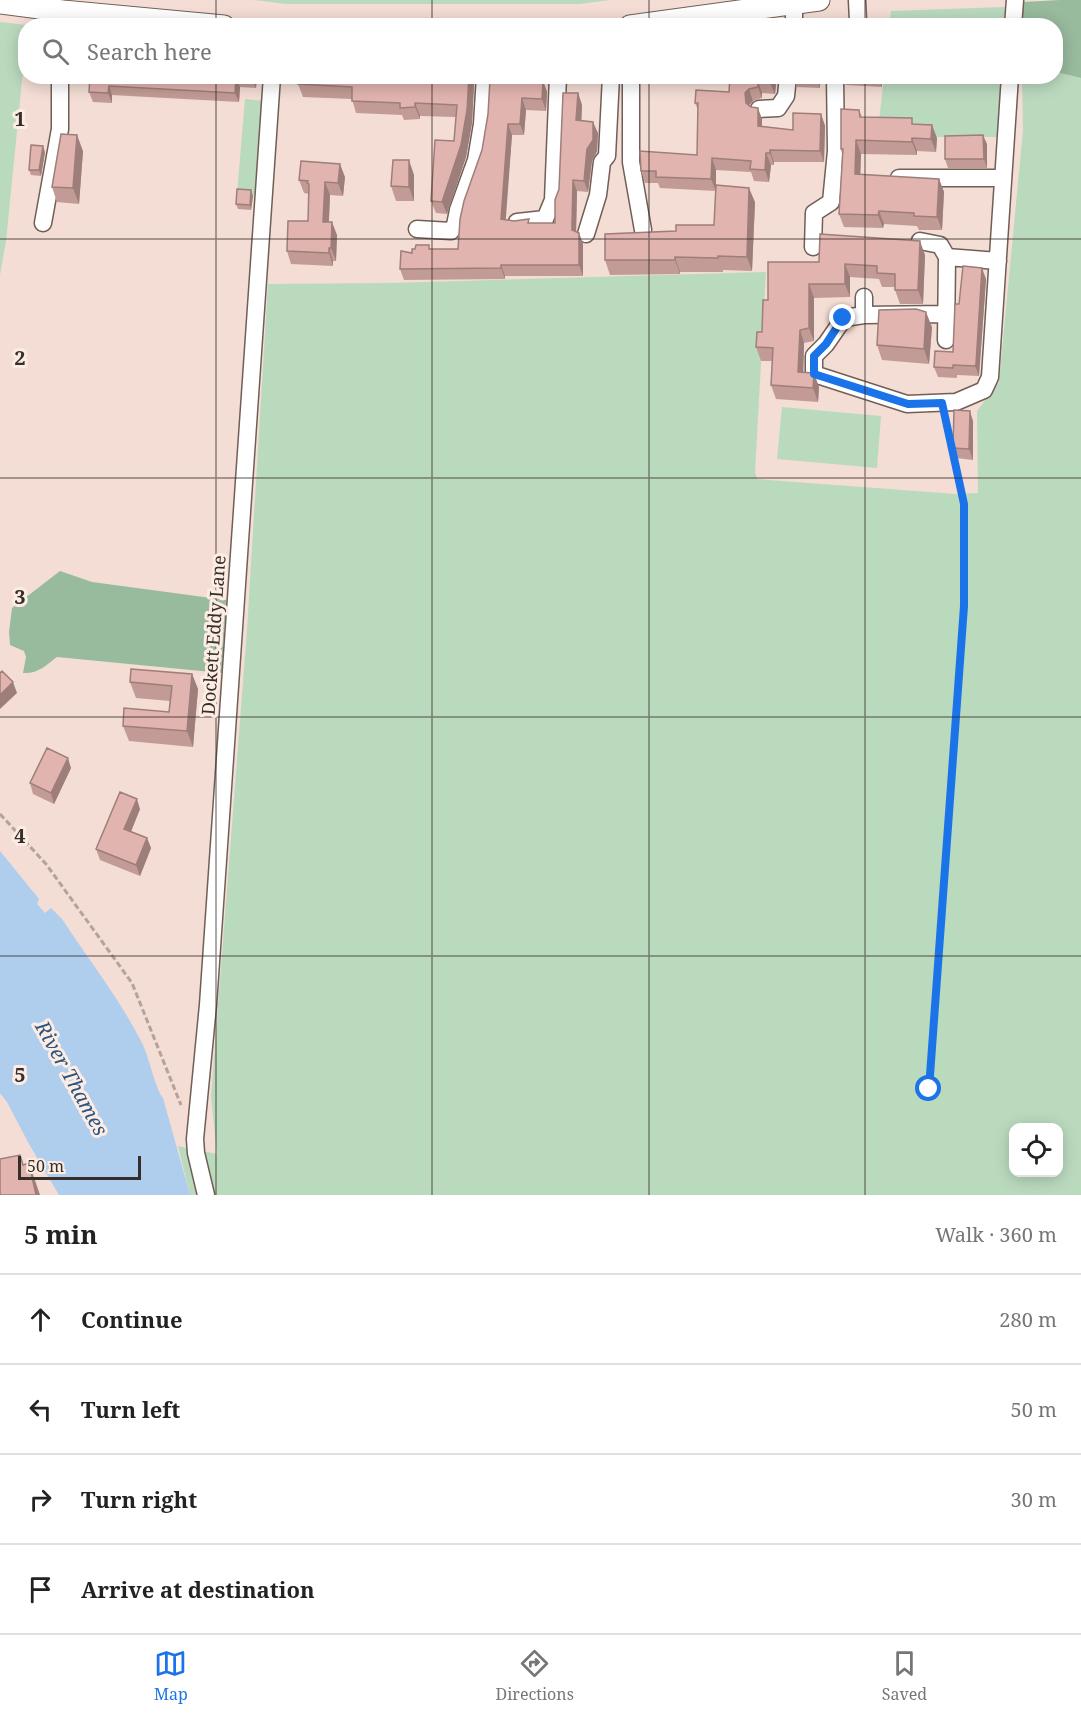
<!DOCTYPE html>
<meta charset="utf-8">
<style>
:root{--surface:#fff;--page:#f2f2f2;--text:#222;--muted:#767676;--line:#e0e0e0;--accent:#1a73e8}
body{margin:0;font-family:"Noto Serif",serif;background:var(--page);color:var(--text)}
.controls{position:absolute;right:18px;bottom:18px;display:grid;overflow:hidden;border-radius:12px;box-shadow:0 3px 15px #0003}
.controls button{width:54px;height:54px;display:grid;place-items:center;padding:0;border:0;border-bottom:2px solid var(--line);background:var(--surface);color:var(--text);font:30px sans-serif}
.scale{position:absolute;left:18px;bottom:15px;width:123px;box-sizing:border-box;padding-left:6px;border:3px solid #362e2a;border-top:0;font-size:16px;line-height:21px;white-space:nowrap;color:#362e2a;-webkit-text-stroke:4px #fdece4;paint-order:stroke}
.stop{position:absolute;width:18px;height:18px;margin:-14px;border:4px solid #1a73e8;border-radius:50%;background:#fff}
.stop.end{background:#1a73e8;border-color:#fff;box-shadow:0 2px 6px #0008}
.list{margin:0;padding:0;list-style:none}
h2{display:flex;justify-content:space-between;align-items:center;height:78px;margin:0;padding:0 24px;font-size:26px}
h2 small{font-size:20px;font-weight:400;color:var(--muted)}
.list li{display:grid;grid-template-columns:39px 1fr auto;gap:18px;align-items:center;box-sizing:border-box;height:90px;padding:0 24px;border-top:2px solid var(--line)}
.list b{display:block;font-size:22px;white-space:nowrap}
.list em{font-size:20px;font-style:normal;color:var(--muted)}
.icon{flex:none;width:33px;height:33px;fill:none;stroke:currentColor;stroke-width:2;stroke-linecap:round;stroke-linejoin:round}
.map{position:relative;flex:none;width:1081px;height:1195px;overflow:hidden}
.search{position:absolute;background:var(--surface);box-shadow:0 3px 15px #0003;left:18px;right:18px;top:18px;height:66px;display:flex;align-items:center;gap:15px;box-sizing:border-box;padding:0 21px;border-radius:24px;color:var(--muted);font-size:22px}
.sheet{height:438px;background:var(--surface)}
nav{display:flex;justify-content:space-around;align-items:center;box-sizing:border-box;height:84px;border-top:2px solid var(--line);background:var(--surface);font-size:16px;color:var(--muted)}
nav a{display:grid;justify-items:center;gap:3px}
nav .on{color:var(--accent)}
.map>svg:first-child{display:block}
.green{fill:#badabe;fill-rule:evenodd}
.forest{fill:#98ba9d}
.water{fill:#afcded}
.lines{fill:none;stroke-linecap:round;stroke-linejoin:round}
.minor-casing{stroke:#715f57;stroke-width:19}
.major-casing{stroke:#715f57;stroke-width:23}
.path{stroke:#b4a39c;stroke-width:3;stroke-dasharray:6 3;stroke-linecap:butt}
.minor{stroke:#fff;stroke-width:16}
.major{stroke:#fff;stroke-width:21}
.wall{fill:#c29b96}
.shaded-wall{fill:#9e7e7a}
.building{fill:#e2b4af;stroke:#9e7e7a;stroke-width:1.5}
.route{stroke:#1a73e8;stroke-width:8}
.grid{fill:none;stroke:#362e2a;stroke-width:1.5;stroke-opacity:0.55}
.labels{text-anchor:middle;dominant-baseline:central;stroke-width:6;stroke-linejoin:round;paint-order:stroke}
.street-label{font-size:18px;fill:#362e2a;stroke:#fdece4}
.water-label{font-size:20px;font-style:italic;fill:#29557f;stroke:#fdece4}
.grid-label{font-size:20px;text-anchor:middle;font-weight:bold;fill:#362e2a;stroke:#fdece4;stroke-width:6;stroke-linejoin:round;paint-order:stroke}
</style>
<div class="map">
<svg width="1081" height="1195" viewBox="0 0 1081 1195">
<rect width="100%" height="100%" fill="#f3ddd4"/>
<!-- green -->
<path class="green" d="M253 0H610L580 4H286Z
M1005 7 1004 25H889L891 11Z
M0 22 27 25 26 26 25 51 6 241 0 275Z
M1056 72 1081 78V1195H190L178 1146 217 1154 211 1097 247 630 268 284 389 283 766 272 755 472 757 479 956 494 978 493 977 411 999 382 1023 130 1022 77 1056 76ZM1014 1128H1058V1172H1014Z
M884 77H1002L1000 137H926L879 121Z
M245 99 264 101 259 196 237 194Z
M782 407 881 416 877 468 777 459Z"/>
<!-- forest -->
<path class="forest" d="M1060 0H1081V78L1056 72V26L1023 25V2Z
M60 571 92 582 226 600 222 673 57 657C46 665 38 674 23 673L26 657 24 651 10 645 9 632 12 608Z"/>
<!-- water -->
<path class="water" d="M0 851 39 899 37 904 45 913 51 908 62 919C89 960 121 1001 143 1045 149 1058 156 1090 163 1098L190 1195H59L29 1144 7 1102 0 1093Z"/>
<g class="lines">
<defs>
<path id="minor" d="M857 0 858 21 857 26
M794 26V4
M1013 26 1015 0
M631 76V162L643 230
M759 109 778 108 786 96 788 76
M899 178H1003
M517 222 545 219 553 200 558 76
M43 223 60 129V76
M417 229 451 231 455 225 458 210 476 160 482 124 485 76
M586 234 598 195 602 162 607 156 611 76
M920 241 940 245 947 257
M813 247 814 213 831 202 836 151 835 76
M864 297V315L844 318 826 344 814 356V374L907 404 956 402 984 390 990 377 1010 76
M864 315 947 314
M946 340 947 257 998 261
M206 1195 196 1153 195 1139 208 1005 272 76"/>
<path id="major" d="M0 3 63 11 224 26
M630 26 819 0"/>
</defs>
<!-- minor casing -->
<use href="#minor" class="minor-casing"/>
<!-- major casing -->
<use href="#major" class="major-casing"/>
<!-- path -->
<path class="path" d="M0 814 46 864 132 983 181 1105
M929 1089 964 606 965 504 945 419"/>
<!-- minor -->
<use href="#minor" class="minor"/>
<!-- major -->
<use href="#major" class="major"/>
</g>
<!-- wall -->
<path class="wall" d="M90 76H257L256 88 240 87 239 102 112 95V103L93 102 89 92Z
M730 76H777L775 94 762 93V98L753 101 749 105 750 106 762 119V126L793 130 821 114 825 126 824 162H774V165H771L769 182 754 181 751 172 716 170V191L660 188 658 183H645L641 171 697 155 698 110 695 103 729 92Z
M794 76H825V84L820 83V88L797 87Z
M843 76H882V87L846 85Z
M543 81 547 92 546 111 526 110 524 135H512L505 220 530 223H555L559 189 578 93 582 105 581 121 598 133 597 151 592 161 588 192 577 191 576 231 579 233 583 244V276H505V279L404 280 400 269 412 253 430 249H458L482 150 488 114Z
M298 84H474L472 123 466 157 447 214 436 213 431 201 454 141 456 117 420 116V119L404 120 402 115 356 113 352 99 303 97Z
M859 110 862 117 914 124 937 138 936 152 917 151V155L861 154 860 175 939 179 944 192 942 230H919L917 226 884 224 883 228 844 227 839 214 842 154 841 149Z
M987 144V168H948L945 159Z
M83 151 79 204 57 202 52 187Z
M45 152 41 176 31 175 29 170Z
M414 175V201H396L391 186Z
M345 177 343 196 330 195 329 222 337 235 336 261H333V266L291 264 287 251 308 221 309 194 304 193 299 180Z
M253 196 251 210 238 209 236 204Z
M755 202 752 271 723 270V272H680V274L610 275 605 260 676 231 714 225Z
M925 255 923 304H900L895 290V287H882L879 279 850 277V297L814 298V341L804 343 803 372 819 387 818 402 776 399 771 385 773 361H761L756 347 762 332 768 300 819 262Z
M986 279 979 376 957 375V378L938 377 934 367 953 352 959 304Z
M932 327 929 364 882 360 877 345Z
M973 421V460L956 458 953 448Z
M192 674 198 689 193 747 129 741 123 726 169 712 170 701 136 698 130 682Z
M71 768 54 804 33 794 30 783Z
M140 809 131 831 147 838 151 848 140 876 100 860 96 849Z"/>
<!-- shaded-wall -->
<path class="shaded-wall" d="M252 76H257L256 88 252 79Z
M469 76H471L474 84 472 123 466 157 447 214 442 202Z
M771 76H777L775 94 770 83Z
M816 76H818L820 83V88Z
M822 76H825V84Z
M878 76H882V87Z
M236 77 240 87 239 102 235 93Z
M543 81 547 92 546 111 542 99Z
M758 81 762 93V98L758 87Z
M109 86 112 95V103L108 93Z
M749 89 753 101 749 105 750 114 746 103 745 93Z
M578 93 582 105 581 132 576 120Z
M522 98 526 110 524 135 520 124Z
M415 103 420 116V119L415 107Z
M758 108 762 119V137L758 126Z
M821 114 825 126 824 162 820 151Z
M593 122 598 133 597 151 592 161 588 192 584 181 587 149Z
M508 124 512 135 505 230 501 219Z
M932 125 937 138 936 152 931 139Z
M77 135 83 151 79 204 73 188Z
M983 135 987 144V168L984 159Z
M912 138 917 151V155L912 142Z
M856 140 861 154 860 187 855 174Z
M43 146 45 152 41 176 39 170Z
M770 150 774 162V165L770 153Z
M766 153 771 165 769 182 765 170Z
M712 158 716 170V191L711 179Z
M409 160 414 175V201L409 187Z
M340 164 345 177 343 196 338 183Z
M939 179 944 192 942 230 937 217Z
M573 180 577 191 576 236 572 230V224Z
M325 182 330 195 328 235 323 222Z
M749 188 755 202 752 271 747 257Z
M251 190 253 196 251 210 250 205Z
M879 211 884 224 883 228 878 215Z
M332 222 337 235 336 261 331 248Z
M579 233 583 244V276L579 265Z
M920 241 925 255 923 304 918 290Z
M329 248 333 261V266L329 253Z
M675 257 680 272V274L675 260Z
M845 264 850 277V297L845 284Z
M501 265 505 276V279L501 268Z
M982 268 986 279 979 376 975 366Z
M809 284 814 298V341L809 328Z
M926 312 932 327 929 364 924 349Z
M800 330 804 343 803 385 798 372Z
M814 373 819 387 818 402 813 388Z
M970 411 973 421V460L969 449Z
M192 674 198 689 193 747 187 731Z
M13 682 17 693 0 709V695Z
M68 758 71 768 54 804 51 793Z
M137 799 140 809 128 839 124 829Z
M147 838 151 848 140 876 136 865Z
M29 1163 40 1195H36Z"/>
<!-- building -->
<path class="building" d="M743 24 764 25V26H743Z
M90 76H252V79L236 77 235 93 109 86 108 93 89 92Z
M299 76H469L467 110 461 145 442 202 431 201 435 140 454 141 457 105 415 103V107L400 108V103L352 101V87L298 84Z
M730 76H771L770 83 758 81V87L749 89 745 93 746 103 751 107 758 108V126L793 130V113L821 114 820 151 770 150V153H766L765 170 750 169 751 161 712 158 711 179 656 177V171H641L640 151 697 155 698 103H695L696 90 729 92Z
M490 79 543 81 542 99 522 98 520 124H508L501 219 514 221 529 219 528 223H555V200L559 189 563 93H578L576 120 593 122V140L587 149 584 181 573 180 572 224V230L579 233V265H501V268L400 269 401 251 412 253V249H415L416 245H429V249H458L460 219 464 201 482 150 488 114Z
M841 109 859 110 860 117 912 118V124L932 125 931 139 912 138V142L856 140 855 174 939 179 937 217 914 216V213L879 211 878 215 839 214 843 149H841Z
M61 134 77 135 73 188 52 187Z
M983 135 984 159H945V136Z
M31 145 43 146 39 170H29Z
M393 160H409V187L391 186Z
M301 161 340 164 338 183 325 182 323 222H332L331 248H329V253L287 251 288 221H308L309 184 307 183 308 181 299 180Z
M716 185 749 188 747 257 718 256V258L675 257V260H605V234L676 231V225H714Z
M237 189 251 190 250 205 236 204Z
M820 234 920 241 918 290H895V274L877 273V266L845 264V284H809V328L800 330 798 372 814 373 813 388 771 385 773 348 756 347 757 332H762L763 300H768V262H819Z
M963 266 982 268 976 364 975 366 953 365V368L934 367 935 351 953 352 955 304H959Z
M916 309 926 312 924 349 877 345 879 310Z
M954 410 970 411 969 449 953 448Z
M131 669 192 674 187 731 123 726 124 708 169 712 172 686 130 682Z
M2 671 13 682 0 695V673Z
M47 748 68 758 51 793 30 783Z
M120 792 137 799 124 829 147 838 136 865 96 849Z
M20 1155 23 1165 29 1163 36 1195H0V1159Z"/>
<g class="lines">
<!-- route -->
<path class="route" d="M843 318 826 344 814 356V374L908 404 942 403 964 504V606L929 1089"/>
</g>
<!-- grid -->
<path class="grid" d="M216 0V26M432 0V26M649 0V26M865 0V26M216 76V1195M432 76V1195M649 76V1195M865 76V1195M0 239H1081M0 478H1081M0 717H1081M0 956H1081"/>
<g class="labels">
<!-- street labels -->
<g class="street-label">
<text transform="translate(213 635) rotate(-86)">Dockett Eddy Lane</text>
</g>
<!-- water labels -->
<g class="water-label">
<text transform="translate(72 1078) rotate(61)">River Thames</text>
</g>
</g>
<g class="grid-label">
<text x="20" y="126">1</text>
<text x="20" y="365">2</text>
<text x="20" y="604">3</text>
<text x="20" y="843">4</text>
<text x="20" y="1082">5</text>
</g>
</svg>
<div class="controls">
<button><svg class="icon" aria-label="locate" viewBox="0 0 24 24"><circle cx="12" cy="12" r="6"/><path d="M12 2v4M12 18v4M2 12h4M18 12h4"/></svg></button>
</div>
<div class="scale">50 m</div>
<div class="stop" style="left:929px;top:1089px"></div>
<div class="stop end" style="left:843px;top:318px"></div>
<div class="search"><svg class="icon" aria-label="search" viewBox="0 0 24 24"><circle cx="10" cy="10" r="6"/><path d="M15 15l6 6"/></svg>Search here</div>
</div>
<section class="sheet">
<h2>5 min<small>Walk · 360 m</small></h2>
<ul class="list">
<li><svg class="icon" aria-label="ahead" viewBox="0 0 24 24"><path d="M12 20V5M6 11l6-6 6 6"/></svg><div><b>Continue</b></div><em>280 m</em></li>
<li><svg class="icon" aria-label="left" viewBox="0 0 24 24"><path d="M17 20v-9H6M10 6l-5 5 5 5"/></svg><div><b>Turn left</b></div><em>50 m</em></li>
<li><svg class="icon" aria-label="right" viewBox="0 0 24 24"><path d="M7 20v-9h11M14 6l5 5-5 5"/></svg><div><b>Turn right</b></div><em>30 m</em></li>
<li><svg class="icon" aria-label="arrive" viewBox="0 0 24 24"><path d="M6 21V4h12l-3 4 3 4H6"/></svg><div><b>Arrive at destination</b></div></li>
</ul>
</section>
<nav>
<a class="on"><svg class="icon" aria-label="map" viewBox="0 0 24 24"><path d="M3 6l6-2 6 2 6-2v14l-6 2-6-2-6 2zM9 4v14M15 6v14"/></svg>Map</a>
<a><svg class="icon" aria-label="directions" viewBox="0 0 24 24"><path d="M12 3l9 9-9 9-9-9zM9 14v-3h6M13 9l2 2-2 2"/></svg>Directions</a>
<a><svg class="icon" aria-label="saved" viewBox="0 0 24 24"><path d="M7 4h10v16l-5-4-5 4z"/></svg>Saved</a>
</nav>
